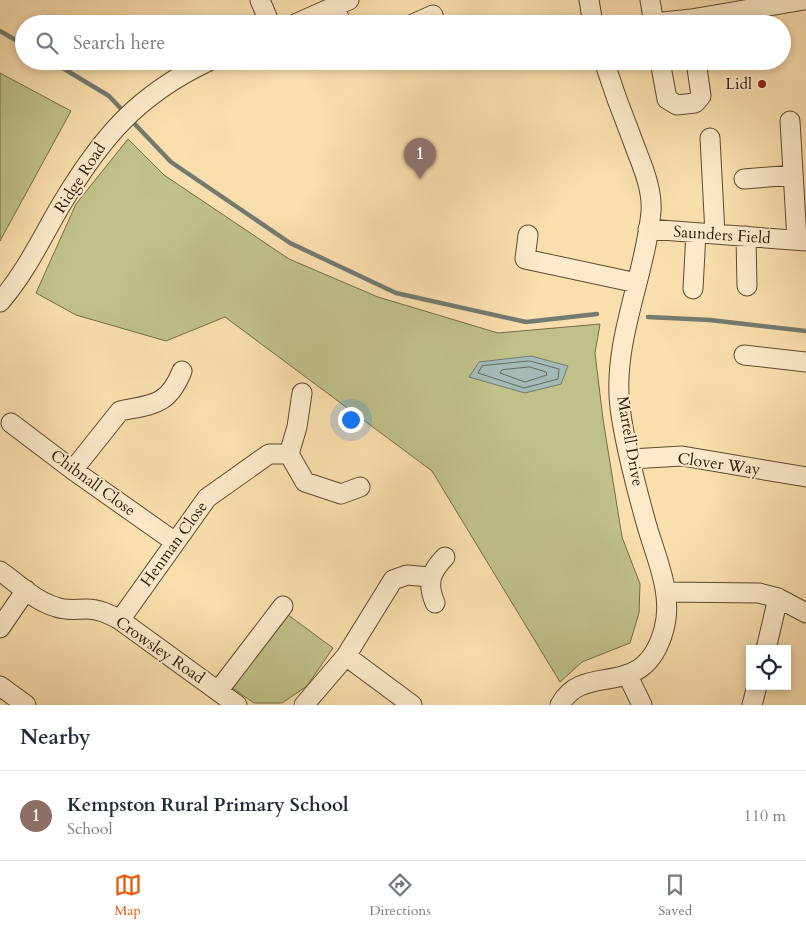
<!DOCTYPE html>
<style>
:root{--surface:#fff;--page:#f6f6f7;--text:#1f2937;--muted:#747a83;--line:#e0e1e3;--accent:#ea580c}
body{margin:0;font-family:Cardo,serif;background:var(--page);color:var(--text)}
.controls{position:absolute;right:15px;bottom:15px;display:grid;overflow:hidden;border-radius:0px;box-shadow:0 2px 8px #0003}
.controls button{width:45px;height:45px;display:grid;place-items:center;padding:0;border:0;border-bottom:1px solid var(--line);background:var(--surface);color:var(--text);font:25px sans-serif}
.you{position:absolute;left:350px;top:419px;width:18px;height:18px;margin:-12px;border:4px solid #fff;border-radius:50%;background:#1a73e8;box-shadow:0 0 0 8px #1a73e833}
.badge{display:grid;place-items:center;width:32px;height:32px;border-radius:50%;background:var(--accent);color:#fff;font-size:16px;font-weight:700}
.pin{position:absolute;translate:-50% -41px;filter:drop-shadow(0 1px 2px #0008)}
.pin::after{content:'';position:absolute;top:26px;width:18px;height:15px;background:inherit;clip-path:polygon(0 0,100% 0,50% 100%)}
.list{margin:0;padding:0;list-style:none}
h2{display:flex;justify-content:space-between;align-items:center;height:65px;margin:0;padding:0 20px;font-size:21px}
h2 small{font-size:16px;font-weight:400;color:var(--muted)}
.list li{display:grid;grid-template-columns:32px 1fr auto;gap:15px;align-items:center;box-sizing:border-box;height:90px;padding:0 20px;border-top:1px solid var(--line)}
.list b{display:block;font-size:19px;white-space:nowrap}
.list p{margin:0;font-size:16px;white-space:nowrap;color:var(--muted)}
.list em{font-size:16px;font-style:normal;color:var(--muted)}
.icon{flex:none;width:28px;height:28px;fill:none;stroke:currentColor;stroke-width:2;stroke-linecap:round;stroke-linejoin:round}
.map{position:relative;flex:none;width:806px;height:705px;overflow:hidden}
.search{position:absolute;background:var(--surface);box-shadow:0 2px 8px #0003;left:15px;right:15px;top:15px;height:55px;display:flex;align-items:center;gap:12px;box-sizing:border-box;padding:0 18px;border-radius:28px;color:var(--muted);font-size:19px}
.sheet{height:155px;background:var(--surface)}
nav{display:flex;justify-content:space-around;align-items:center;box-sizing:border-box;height:70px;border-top:1px solid var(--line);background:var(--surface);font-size:14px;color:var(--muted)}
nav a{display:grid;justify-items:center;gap:2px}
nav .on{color:var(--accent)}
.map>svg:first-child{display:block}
.green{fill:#c0c189;stroke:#746d46}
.water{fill:#a4bab6;stroke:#737a6f}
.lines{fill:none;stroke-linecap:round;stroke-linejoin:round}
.shore{stroke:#666a5d;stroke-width:1}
.stream{stroke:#737a6f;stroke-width:4.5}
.minor-casing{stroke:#5d4a2e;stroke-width:21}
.minor{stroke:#fceaca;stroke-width:19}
.poi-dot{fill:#8f2418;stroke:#fceaca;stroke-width:2}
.labels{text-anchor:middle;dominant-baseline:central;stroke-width:4;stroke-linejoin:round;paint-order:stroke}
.poi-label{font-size:16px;fill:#291904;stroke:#fceaca;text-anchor:end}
.street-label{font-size:16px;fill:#291904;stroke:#fceaca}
</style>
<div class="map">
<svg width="806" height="705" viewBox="0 0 806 705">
<rect width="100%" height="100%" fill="#fadfae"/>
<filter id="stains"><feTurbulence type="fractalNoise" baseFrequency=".004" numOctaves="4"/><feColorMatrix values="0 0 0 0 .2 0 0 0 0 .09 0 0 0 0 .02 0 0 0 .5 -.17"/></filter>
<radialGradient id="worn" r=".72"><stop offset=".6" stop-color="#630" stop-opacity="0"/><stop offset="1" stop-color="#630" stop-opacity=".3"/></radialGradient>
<!-- green -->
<path class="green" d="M0 73 71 111 0 241Z
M128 139 164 175 289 259 378 297 498 333 600 324 595 353 603 419 622 537 640 584 639 613 630 643 582 662 560 682 432 471 225 317 166 341 76 315 36 293 76 204Z
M284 612 333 648 307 686 282 703H254L231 687Z"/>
<!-- water -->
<path class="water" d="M531 356 568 366 561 384 525 393 469 377 479 362Z"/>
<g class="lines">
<!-- shore -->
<path class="shore" d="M530 361 559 369 558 379 524 388 478 373 482 366Z
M530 367 546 372 547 375 525 382 500 373 502 370Z"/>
<!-- stream -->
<path class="stream" d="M0 31 24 45
M51 61 109 96 125 113
M130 119 171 162 290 243 396 293 526 322 597 314
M648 317 710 320 806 331"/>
<defs>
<path id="minor" d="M260 0 270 24
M589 0 593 24
M650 0 654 24
M335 6 341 24
M654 23 691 19
M295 24 349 0
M413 24 433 15
M692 24 691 19 804 0
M660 61 667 99 677 105 695 103 701 96 696 61
M790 121 797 240
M710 138 715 234
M744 179 793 175
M648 229 806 241
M528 235 525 259 637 283
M746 236 747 286
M693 289 696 233
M0 302C26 272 41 239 61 205 101 138 137 95 209 61
M744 355 806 362
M302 393 297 427 289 454 305 482 341 494 360 487
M11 423 73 470 175 542
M631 459 682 456 806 477
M73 470 120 411C153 404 168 406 182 371
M0 571C17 583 35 601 56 607 66 611 76 609 87 609 99 609 109 614 120 620L237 705
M666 592 759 593 778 598 806 613
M435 603C427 584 430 572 445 557
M120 620 207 498 269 454H289
M0 628 26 590
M766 649 778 598
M346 656 412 705
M628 676 642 705
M0 686 26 705
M218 691 283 606
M304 705 346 656 393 580 407 575 430 577
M560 705C585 659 644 704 664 629 674 592 654 554 645 519 635 483 625 445 620 408 612 342 645 277 651 212 653 186 639 159 631 136 621 111 612 86 604 61
M752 705 757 686"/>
</defs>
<!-- minor casing -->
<use href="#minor" class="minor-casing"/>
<!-- minor -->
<use href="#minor" class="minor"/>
</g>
<!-- markers -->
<circle class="poi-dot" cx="762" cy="84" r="5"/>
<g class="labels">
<!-- poi labels -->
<g class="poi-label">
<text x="752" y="84">Lidl</text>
</g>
<!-- street labels -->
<g class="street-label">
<text transform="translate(80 178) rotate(-57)">Ridge Road</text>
<text transform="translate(722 235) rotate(4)">Saunders Field</text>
<text transform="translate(630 441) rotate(80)">Martell Drive</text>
<text transform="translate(719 464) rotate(8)">Clover Way</text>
<text transform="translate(93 483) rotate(36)">Chibnall Close</text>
<text transform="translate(174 544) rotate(-54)">Henman Close</text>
<text transform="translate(160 650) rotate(35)">Crowsley Road</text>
</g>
</g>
<rect width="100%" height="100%" filter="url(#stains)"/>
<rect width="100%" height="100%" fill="url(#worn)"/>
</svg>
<div class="controls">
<button><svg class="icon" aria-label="locate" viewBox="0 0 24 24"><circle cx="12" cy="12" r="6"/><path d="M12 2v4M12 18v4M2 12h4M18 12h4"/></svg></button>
</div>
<div class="you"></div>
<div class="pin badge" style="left:420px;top:179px;background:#8d6e63">1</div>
<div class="search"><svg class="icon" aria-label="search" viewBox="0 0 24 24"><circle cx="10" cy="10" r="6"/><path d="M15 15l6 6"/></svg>Search here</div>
</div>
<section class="sheet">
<h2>Nearby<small></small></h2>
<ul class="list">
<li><span class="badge" style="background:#8d6e63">1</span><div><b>Kempston Rural Primary School</b><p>School</p></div><em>110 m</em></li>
</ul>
</section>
<nav>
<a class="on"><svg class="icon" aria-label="map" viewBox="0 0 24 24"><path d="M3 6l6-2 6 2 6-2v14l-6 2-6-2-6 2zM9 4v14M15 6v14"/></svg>Map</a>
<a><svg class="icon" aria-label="directions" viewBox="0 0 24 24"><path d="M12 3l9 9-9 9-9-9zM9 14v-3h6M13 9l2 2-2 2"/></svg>Directions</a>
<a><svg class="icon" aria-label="saved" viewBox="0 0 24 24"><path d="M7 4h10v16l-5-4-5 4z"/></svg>Saved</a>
</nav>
